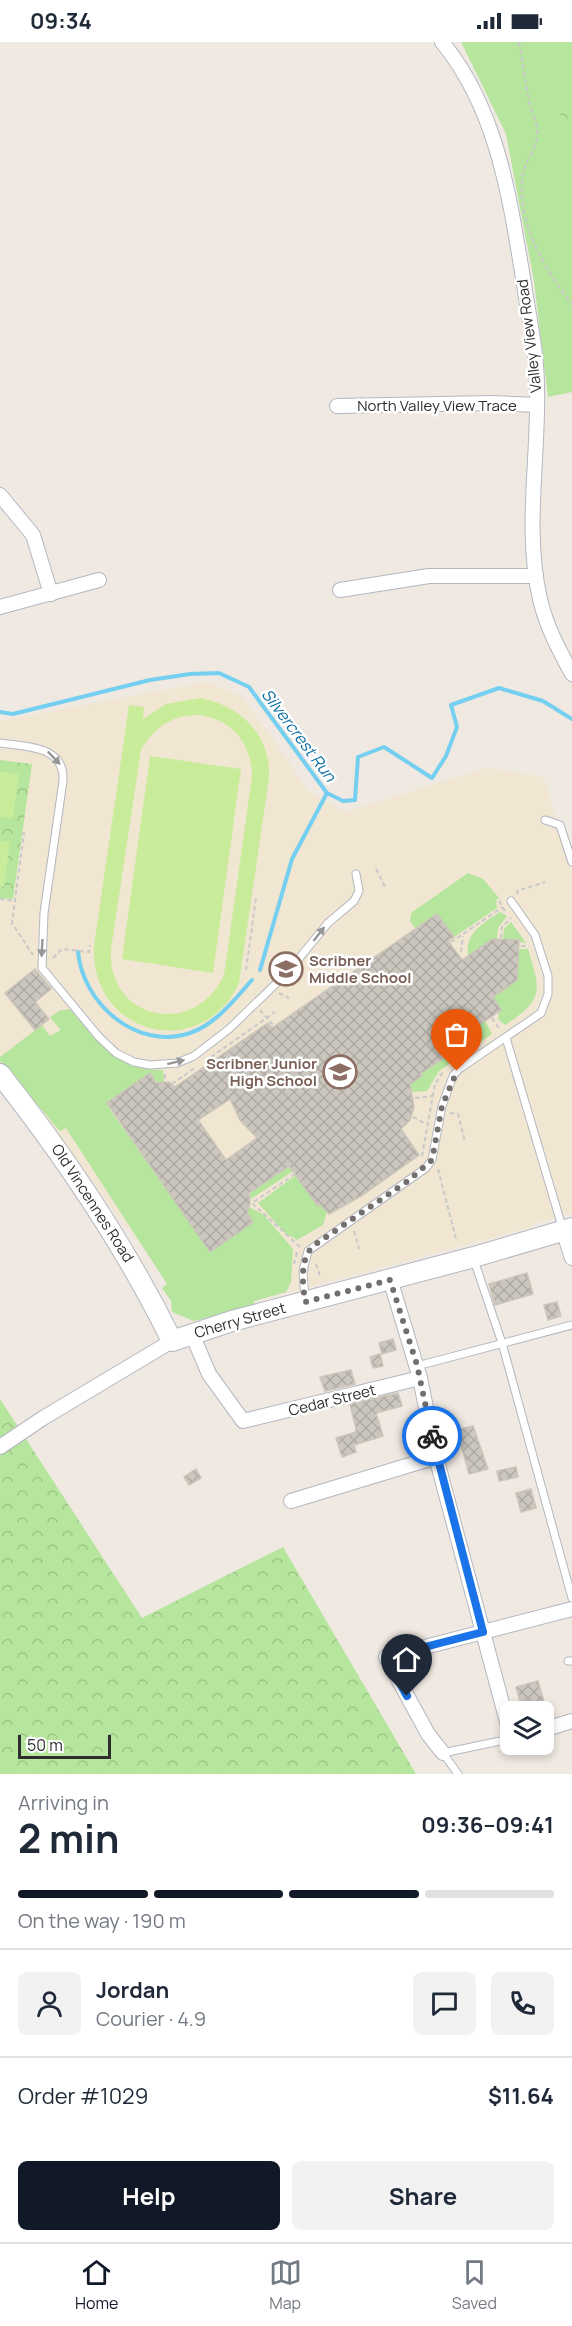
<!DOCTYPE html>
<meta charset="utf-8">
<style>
body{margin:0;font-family:Manrope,sans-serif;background:#f2f2f3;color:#1f2937;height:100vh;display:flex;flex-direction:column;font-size:22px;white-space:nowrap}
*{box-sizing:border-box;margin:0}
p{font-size:20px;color:#747a83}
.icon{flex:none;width:33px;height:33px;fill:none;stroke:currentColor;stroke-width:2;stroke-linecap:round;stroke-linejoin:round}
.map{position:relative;height:1732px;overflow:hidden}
.panel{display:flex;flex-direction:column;background:#fff;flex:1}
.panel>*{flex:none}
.buttons{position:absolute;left:500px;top:1659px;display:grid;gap:12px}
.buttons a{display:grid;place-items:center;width:54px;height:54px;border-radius:9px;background:#fff;box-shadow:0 3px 9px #0003;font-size:30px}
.scale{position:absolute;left:18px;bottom:15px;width:93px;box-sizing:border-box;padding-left:6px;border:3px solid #2e2e2e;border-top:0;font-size:16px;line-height:21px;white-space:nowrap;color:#2e2e2e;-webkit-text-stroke:4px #fff;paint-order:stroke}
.pin{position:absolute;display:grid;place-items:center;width:51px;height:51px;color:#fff;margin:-62px -26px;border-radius:50% 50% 50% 0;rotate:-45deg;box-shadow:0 0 6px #0007}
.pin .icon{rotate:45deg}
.courier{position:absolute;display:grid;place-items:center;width:60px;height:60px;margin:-30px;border:4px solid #1a73e8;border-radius:50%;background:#fff;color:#222;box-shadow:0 2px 8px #0007}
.overview em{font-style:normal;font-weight:700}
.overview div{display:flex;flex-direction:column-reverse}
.overview{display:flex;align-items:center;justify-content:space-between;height:102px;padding:0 18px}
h1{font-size:39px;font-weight:700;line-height:45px}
.bar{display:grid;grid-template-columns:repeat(4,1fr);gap:9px 6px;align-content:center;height:72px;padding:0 18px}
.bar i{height:8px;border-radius:4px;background:#e0e1e3}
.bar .active{background:#111827}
.bar p{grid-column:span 4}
.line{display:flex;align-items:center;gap:15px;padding:0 18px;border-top:2px solid #e0e1e3}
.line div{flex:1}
.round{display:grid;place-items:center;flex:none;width:63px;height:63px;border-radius:9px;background:#f2f2f3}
.cta{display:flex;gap:12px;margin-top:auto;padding:12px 18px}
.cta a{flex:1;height:69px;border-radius:9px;background:#111827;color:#fff;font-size:24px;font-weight:700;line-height:69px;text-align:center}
.cta a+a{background:#f2f2f3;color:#1f2937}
.status{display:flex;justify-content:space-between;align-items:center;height:42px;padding:0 30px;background:#fff;direction:ltr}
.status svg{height:16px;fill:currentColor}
.tab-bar{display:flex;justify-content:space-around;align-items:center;height:84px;border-top:2px solid #e0e1e3;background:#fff;font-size:16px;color:#747a83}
.tab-bar a{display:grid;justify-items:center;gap:3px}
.tab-bar .active{color:#111827}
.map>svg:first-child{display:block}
.education{fill:#f0e6d1}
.grass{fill:#b6e59e}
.forest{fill:url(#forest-crowns)}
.pitch{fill:#c9ec9a;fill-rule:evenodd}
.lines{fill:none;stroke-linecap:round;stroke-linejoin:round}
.stream{stroke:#75cff0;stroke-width:4}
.building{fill:url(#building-cross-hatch);stroke:#cbc5ba;stroke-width:1.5;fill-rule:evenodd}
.lane-casing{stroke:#b4b7c1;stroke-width:9}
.street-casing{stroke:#b4b7c1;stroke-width:16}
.secondary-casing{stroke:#b4b7c1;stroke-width:22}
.path{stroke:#c9c9c9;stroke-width:2;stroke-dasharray:4.5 3;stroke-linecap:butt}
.lane{stroke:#fff;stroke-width:7}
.street{stroke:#fff;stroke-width:14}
.secondary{stroke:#fff;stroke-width:20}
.oneway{fill:#969696}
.done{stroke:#726f6d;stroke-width:6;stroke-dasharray:0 10.8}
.route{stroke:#1a73e8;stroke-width:8}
.labels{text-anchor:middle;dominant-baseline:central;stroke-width:5;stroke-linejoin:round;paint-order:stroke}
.street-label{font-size:15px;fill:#2e2e2e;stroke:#fff}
.education-label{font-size:15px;font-weight:bold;fill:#785e54;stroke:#fff;text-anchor:start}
.water-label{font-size:16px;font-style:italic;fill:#0d6fa3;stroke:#fff}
</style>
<div class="status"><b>09:34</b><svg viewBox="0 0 49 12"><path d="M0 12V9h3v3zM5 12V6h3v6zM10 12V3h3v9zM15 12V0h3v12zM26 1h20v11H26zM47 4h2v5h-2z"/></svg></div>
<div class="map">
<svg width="572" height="1732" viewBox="0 0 572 1732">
<defs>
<pattern id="forest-crowns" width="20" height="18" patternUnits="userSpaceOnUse" patternTransform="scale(1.5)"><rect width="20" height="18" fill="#b6e59e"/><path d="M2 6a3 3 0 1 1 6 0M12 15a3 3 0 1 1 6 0" fill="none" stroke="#9dc588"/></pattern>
<pattern id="building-cross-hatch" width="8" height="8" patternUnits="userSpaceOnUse" patternTransform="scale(1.5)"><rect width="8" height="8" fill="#cbc7bf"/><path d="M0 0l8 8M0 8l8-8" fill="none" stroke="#afaba4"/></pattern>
</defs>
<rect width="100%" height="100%" fill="#efe9e1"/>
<!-- education -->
<polygon class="education" points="206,640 240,653 268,689 307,748 345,770 487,726 544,735 572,832 572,1171 535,1181 532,1185 197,1275 0,1023 0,679"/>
<!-- grass -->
<g class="grass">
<polygon points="461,0 572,0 572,350 548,355 534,239 506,92"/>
<polygon points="468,831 483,837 499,856 496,858 497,866 454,895 437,872 415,886 410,879 411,871"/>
<path d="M 500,870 L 507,874 L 498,886 L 497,897 L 493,897 L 468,914 C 465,890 483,882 500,870 Z"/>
<polygon points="511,880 526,901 503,897 504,887"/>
<path d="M 519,907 L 528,907 C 541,950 544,957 505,983 L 498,977 L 499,972 L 497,971 L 501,968 L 493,955 L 517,938 Z"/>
<path d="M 70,967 C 97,999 117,1029 163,1028 L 164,1040 L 158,1042 L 150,1031 L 108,1061 L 111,1069 L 210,1209 L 253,1180 L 245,1168 L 249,1165 L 263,1172 L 293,1207 L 291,1240 L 286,1250 L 254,1259 L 254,1263 L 194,1279 L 172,1270 L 171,1259 L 162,1246 L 167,1242 L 66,1086 L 60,1089 L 0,1019 L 0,1015 L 42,983 L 50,994 L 61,988 L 50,975 L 59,969 Z"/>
<polygon points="485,979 492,992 439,1029 427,1049 413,1050 411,1046 400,1054 398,1050 422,1034 420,1032"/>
<polygon points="294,1120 295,1128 251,1157 249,1152"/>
<polygon points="296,1133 318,1164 320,1162 327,1170 323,1183 297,1198 285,1191 258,1161"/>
</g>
<!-- forest -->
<g class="forest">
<polygon points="572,57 572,82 560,77 561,61"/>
<polygon points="0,718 32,722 13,857 0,856"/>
<polygon points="0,1357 142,1576 283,1505 416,1732 0,1732"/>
</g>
<!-- pitch -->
<g class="pitch">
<path d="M 201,656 C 242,665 271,693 269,736 L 239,941 C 201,1022 90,993 94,904 L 129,663 L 144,665 L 143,677 L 166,662 ZM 199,673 C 232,677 252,702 252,735 L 224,933 C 195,997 106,978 111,907 L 141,708 C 153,686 173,672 199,673 Z"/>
<polygon points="150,714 241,727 213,931 122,917"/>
<polygon points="0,730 19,732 13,776 0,775"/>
<polygon points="0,799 10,800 4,845 0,844"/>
</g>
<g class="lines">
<!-- stream -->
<g class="stream">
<polyline points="0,670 13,672 150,638 190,632 219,631 249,645 327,751 343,759 355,758 358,715 384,705 432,736 446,714 457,685 451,663 499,646 543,659 572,677"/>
<path d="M 78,910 C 83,962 137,1009 190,991 C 216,982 234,958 252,938"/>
<polyline points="260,928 292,817 327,751"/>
</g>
</g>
<!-- building -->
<g class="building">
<path d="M 437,872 L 454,895 L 448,899 L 462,918 L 493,897 L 519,898 L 517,938 L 493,955 L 501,968 L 475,986 L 479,992 L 420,1032 L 422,1034 L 410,1042 L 414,1065 L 410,1078 L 401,1087 L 419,1113 L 361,1154 L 329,1172 L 320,1162 L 318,1164 L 289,1124 L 249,1151 L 250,1161 L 247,1171 L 253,1180 L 210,1210 L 107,1061 L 150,1031 L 156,1041 L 169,1040 L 175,1045 L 268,981 L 272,986 ZM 230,1057 L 240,1078 L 257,1096 L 226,1118 L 198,1078 Z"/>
<polygon points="35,927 51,947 35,960 49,977 35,988 5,951"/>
<polygon points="527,1231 533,1252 495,1263 489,1242"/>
<polygon points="557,1260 561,1274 548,1278 544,1263"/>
<polygon points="393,1297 396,1308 382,1312 379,1301"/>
<polygon points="380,1312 383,1324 373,1326 370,1315"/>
<polygon points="351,1328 355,1342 325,1349 320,1335"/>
<polygon points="398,1351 402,1364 376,1371 383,1394 354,1403 356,1410 342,1415 336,1396 356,1390 356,1387 350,1362"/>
<polygon points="473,1384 488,1427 469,1432 457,1388"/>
<polygon points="516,1425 518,1435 499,1439 497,1429"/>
<polygon points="196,1427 201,1436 189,1443 184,1435"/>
<polygon points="531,1447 536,1466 521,1470 516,1451"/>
<polygon points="538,1639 547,1670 523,1670 516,1645"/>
</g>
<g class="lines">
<defs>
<g id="lane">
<path d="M 0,701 C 26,705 65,703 63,739 L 44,871 L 42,926 L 99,995 L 116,1011 L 134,1020 L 150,1023 L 177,1021 L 194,1014 L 229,987 L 287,931 L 328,881 L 354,859 L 359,849 L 356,832"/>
<polyline points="545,778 560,783 572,820"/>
<polyline points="506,996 563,1188"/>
<polyline points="474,1218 502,1301 572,1556"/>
<polyline points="305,1257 303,1229 308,1209 426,1126 432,1118 442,1064 453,1034 459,1027 541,971 548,952 548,934 535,893 511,859"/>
<polyline points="417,1324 572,1283"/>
<polyline points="568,1619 572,1619"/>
<polyline points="458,1732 443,1711 510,1697"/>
</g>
<g id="street">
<path d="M 442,0 C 498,68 510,158 524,242 C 529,276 537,311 537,345 C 539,415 524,488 540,557 C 546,584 559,608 572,632"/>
<polyline points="337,364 492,361 537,363"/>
<polyline points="0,453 33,493 51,552"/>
<polyline points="340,548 429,534 536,534"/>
<polyline points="0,565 99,538"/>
<polyline points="563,1188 572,1216"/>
<polyline points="390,1237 420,1336 436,1415 510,1691"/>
<polyline points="192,1292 209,1332 243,1379 420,1336"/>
<polyline points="0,1405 43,1376 172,1299"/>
<polyline points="291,1459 436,1415"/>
<polyline points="543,1688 572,1679"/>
<polyline points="443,1711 428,1692 386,1615 572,1567"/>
</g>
<path id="secondary" d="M 0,1032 C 66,1116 125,1203 172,1299 L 232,1279 L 474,1215 L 572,1186"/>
</defs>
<!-- lane casing -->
<use href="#lane" class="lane-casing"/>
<!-- street casing -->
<use href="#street" class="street-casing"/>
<!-- secondary casing -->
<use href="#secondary" class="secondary-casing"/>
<!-- path -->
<g class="path">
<path d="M 519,0 C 523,20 525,39 529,59 C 531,71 539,82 537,95 C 535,110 523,121 522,138 C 518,184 546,228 572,263"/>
<polyline points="22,791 24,791 12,881 33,913"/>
<polyline points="376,827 385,845"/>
<polyline points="518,852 517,849 545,840"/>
<polyline points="0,857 15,859"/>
<polyline points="499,859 505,869"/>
<polyline points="501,896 502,885 511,876"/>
<polyline points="451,900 503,865"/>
<polyline points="521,904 529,904"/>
<polyline points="461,910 463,894"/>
<polyline points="53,916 62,907 89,910 90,903"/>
<polyline points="246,928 256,856"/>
<polyline points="279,951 289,956"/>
<polyline points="260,968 274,984"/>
<polyline points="492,976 500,988"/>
<polyline points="211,1015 275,970"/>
<polyline points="165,1032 165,1040"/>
<polyline points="172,1042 196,1025"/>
<polyline points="415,1056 433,1054"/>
<polyline points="450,1071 458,1072 465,1100"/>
<polyline points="413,1075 426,1082"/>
<polyline points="422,1114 435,1042 444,1028"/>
<polyline points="438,1127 456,1197"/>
<polyline points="295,1132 252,1161 300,1205"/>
<polyline points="354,1189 359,1207"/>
<polyline points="294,1222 297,1210"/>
<polyline points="316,1222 320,1234"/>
</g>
<!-- lane -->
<use href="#lane" class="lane"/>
<!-- street -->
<use href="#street" class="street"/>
<!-- secondary -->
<use href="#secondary" class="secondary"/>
</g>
<!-- one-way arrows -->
<defs><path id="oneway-solid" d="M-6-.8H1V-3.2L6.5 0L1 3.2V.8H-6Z" transform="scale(1.5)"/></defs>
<g class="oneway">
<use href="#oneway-solid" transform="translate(54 716) rotate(46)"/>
<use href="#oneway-solid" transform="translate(319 892) rotate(-52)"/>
<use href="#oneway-solid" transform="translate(42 906) rotate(93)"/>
<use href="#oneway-solid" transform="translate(176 1020) rotate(-14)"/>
</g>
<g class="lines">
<!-- done -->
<path class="done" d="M 432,1394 L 417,1323 L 390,1238 L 305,1260 C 303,1241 299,1219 313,1204 L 408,1139 L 432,1118 L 442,1064 L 457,1029"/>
<!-- route -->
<polyline class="route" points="407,1654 386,1615 483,1590 432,1394"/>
</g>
<!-- icons -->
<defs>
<symbol id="school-ring" viewBox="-11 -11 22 22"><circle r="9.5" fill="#fff" stroke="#8d6e63" stroke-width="1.5"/><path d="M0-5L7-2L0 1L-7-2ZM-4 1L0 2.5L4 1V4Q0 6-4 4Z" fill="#8d6e63"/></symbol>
</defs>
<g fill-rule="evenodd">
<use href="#school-ring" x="267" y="908" width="38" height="38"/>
<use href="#school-ring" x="321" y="1011" width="38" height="38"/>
</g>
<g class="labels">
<!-- street labels -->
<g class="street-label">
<text transform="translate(529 294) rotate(-97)">Valley View Road</text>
<text x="437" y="363">North Valley View Trace</text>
<text transform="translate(93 1161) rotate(57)">Old Vincennes Road</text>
<text transform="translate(240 1278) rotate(-16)">Cherry Street</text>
<text transform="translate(332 1358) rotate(-14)">Cedar Street</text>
</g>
<!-- education labels -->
<g class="education-label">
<text x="309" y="918">Scribner<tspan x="309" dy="17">Middle School</tspan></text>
<text x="317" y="1021" text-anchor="end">Scribner Junior<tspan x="317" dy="17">High School</tspan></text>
</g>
<!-- water labels -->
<g class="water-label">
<text transform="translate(299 693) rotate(53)">Silvercrest Run</text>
</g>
</g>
</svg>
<div class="buttons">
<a><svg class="icon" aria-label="layers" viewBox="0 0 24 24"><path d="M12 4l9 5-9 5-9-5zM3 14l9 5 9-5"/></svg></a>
</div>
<div class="scale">50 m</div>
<div class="pin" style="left:457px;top:1029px;background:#ea580c"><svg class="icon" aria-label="bag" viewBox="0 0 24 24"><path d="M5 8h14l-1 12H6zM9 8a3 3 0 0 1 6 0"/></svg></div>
<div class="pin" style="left:407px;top:1654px;background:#1f2937"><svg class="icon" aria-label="home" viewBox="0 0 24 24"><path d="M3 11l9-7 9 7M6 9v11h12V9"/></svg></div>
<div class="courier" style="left:432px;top:1394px"><svg class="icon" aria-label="bike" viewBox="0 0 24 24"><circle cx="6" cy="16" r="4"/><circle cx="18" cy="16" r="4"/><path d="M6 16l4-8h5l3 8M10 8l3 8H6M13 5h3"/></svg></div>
</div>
<section class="panel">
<div class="overview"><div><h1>2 min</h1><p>Arriving in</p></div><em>09:36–09:41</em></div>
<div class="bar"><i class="active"></i><i class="active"></i><i class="active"></i><i></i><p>On the way · 190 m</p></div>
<div class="line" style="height:108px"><a class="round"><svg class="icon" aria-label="person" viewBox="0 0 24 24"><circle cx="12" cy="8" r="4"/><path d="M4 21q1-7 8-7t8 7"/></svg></a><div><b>Jordan</b><p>Courier · 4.9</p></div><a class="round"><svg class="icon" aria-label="chat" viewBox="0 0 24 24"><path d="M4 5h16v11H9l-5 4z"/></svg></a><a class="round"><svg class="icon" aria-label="phone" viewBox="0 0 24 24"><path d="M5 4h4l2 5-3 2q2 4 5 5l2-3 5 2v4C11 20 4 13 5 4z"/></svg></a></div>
<div class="line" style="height:78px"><div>Order #1029</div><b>$11.64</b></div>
<div class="cta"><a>Help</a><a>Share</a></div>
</section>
<nav class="tab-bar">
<a class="active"><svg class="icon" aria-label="home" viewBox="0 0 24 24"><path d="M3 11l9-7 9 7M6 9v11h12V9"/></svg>Home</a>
<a><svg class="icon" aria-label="map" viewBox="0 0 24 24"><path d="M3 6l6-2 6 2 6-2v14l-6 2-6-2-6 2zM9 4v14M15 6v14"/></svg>Map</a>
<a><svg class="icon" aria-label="saved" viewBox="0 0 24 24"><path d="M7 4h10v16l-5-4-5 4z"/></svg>Saved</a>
</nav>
